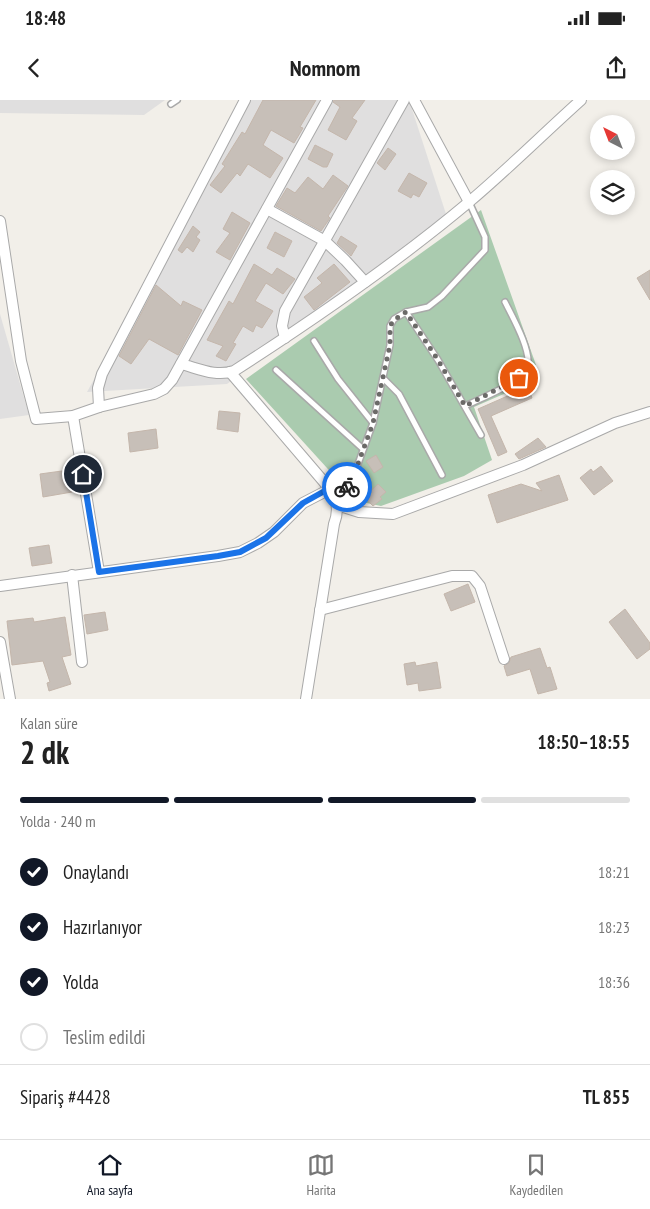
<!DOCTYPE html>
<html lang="tr">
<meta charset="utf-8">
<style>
body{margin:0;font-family:"PT Sans Narrow",sans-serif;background:#f6f6f6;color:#222;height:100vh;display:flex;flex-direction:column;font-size:19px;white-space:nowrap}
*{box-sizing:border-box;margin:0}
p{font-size:16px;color:#767676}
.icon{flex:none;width:28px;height:28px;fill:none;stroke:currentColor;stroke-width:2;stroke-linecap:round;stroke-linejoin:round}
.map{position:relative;height:599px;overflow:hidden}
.panel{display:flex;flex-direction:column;background:#fff;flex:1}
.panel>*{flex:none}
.needle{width:32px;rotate:318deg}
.fabs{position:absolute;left:590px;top:15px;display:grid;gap:10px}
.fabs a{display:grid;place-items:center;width:45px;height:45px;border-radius:50%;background:#fff;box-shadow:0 2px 8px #0003;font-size:25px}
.pin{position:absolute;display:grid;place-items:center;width:42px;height:42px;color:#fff;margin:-21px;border:2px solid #fff;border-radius:50%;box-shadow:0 1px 5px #0007}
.courier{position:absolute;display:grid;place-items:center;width:50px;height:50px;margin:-25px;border:4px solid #1a73e8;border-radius:50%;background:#fff;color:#222;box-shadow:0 1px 6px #0007}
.summary em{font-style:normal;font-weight:600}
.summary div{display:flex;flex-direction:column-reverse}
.summary{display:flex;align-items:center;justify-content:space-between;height:85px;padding:0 20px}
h1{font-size:32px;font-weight:600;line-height:38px}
.bar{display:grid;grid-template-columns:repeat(4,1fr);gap:8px 5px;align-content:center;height:60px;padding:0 20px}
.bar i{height:6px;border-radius:4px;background:#e0e0e0}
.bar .selected{background:#111827}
.bar p{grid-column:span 4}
.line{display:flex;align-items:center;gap:12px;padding:0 20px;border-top:1px solid #e0e0e0}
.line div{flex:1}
ol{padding:0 20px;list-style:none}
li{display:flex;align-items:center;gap:15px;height:55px}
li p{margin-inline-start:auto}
li .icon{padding:5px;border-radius:50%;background:#111827;color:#fff;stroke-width:4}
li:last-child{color:#767676}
li i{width:28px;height:28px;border:2px solid #e0e0e0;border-radius:50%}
.status{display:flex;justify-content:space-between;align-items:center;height:35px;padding:0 25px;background:#fff;direction:ltr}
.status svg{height:14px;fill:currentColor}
header{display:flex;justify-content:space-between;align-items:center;height:65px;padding:0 20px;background:#fff;font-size:22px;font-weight:600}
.dock{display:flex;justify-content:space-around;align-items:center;height:70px;border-top:1px solid #e0e0e0;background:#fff;font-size:14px;color:#767676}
.dock a{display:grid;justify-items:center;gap:2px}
.dock .selected{color:#111827}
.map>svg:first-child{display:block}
.residential{fill:#e0dfdf}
.cemetery{fill:#aacbaf}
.building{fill:#c7bfb8;stroke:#c4b6ab}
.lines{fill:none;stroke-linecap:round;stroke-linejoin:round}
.service-casing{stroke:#a9a9a9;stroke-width:8}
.minor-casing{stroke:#a9a9a9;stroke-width:12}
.service{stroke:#fff;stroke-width:5}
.minor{stroke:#fff;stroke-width:10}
.done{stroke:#6b6a68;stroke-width:5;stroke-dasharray:0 9}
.route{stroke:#1a73e8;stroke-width:6}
</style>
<div class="status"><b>18:48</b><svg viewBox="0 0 49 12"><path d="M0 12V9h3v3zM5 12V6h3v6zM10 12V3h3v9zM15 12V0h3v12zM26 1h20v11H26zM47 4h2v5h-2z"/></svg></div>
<header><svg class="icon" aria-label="back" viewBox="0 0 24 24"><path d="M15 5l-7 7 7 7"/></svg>Nomnom<svg class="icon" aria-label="share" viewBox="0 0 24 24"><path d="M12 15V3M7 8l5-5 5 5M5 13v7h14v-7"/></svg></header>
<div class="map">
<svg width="650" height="599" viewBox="0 0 650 599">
<rect width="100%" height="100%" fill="#f2efe9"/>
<!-- residential -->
<g class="residential">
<polygon points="0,0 165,0 144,15 0,13"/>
<polygon points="249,0 409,0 446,114 349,192 227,284 87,292"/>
<polygon points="0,214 29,315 0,319"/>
</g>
<!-- cemetery -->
<polygon class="cemetery" points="481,110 536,265 513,290 474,307 492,360 464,376 381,406 362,402 337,379 246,279"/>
<!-- building -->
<g class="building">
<polygon points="263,0 316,0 300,27 303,28 294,43 271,30 263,45 283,58 270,78 248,64 240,76 237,73 221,93 210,85 225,66 222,64 242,32 245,34"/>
<polygon points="334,0 365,0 352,18 357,21 346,40 328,30 340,7 333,2"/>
<polygon points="315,45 333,54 327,67 323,67 308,59"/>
<polygon points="388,48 396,54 385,70 377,63"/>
<polygon points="409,73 427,83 419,97 413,94 411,98 398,91"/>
<polygon points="333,75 348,86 328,116 330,118 321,131 276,106 287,88 295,93 308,77 323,89"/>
<polygon points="232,112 250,123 230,160 216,152 230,133 223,129"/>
<polygon points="193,126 200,132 196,137 200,140 193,152 187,147 182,153 178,150"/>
<polygon points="275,132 292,141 284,157 267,148"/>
<polygon points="341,136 357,146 351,156 337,143"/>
<polygon points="254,164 272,175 277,168 295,179 283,194 266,183 255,201 273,211 262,228 256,225 253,232 243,226 233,243 236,244 226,261 216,256 223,246 207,240 229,201 233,204"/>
<polygon points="334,164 350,182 314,210 304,197 322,183 317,178"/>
<polygon points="650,170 650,200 637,178"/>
<polygon points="156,185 181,206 183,201 202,210 178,255 149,239 131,264 119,256"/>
<polygon points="528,287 532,298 491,316 507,352 498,356 478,309"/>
<polygon points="219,311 240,313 238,332 217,329"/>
<polygon points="156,329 158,348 130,352 128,333"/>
<polygon points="538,338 546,347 519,359 515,354"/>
<polygon points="376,355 383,367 374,373 366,361"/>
<polygon points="601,366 613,381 594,395 580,378 591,369 593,372"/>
<polygon points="69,370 72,392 43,397 40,374"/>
<polygon points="559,375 568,400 497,423 488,395 521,384 542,391 536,383"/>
<polygon points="378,384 386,392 380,397 382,399 373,406 364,397"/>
<polygon points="49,445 52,463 32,466 29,448"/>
<polygon points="468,484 475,502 451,511 444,494"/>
<polygon points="625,509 650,543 650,549 637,559 609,522"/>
<polygon points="105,512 108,530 87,534 84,515"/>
<polygon points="65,517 71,555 62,557 71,584 49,591 47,583 50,582 43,561 12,565 7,521 33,518 34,522"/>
<polygon points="540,548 547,568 550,567 557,589 538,594 530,569 507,576 504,566 509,563 511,557"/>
<polygon points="415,562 416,566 437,562 441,588 419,591 418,583 407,585 404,564"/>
</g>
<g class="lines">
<defs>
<g id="service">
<polyline points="171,4 177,0"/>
<polyline points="406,212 438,260 481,335"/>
<polyline points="314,241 338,279 373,323"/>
<polyline points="276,270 363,349"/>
<polyline points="383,278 399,294 442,375"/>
<path d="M 465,306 C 479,299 521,283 527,268 C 533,253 512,216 505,202"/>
<polyline points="336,399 351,383 373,323 390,245 390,226 394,219 406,212 428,207 442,196 485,150 485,137 469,102"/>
</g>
<g id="minor">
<polyline points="414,0 469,102"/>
<polyline points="267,109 325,141 345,160 365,182"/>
<polyline points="0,121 21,261 36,319 73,316 99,307 154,294 164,289 172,280 327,0"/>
<polyline points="285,238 282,226 285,211 404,0"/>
<path d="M 181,264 C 200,269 216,277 234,271 C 315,219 395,164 469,102 C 507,70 543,34 581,0"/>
<path d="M 230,272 L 330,389 C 338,400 339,411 334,424 L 306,599"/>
<polyline points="99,307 98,288 102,274 245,0"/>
<polyline points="73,316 99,472"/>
<polyline points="337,405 359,412 393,414 523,365 615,323 650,312"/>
<polyline points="72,475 82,562"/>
<polyline points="0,486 218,456 240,452 258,443 274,432 303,403 330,389"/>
<polyline points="320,510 452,476 472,476 480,486 504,559"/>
<polyline points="0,542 10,599"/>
</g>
</defs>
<!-- service casing -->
<use href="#service" class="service-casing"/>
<!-- minor casing -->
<use href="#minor" class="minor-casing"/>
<!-- service -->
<use href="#service" class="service"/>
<!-- minor -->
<use href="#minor" class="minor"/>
</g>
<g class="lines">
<!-- done -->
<polyline class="done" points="347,387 351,383 373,323 390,245 390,226 394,220 406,212 438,260 465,306 519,278"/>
<!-- route -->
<polyline class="route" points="83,374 99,472 218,456 240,452 266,438 303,403 330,388 336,399 347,387"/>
</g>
</svg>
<div class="fabs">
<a><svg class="needle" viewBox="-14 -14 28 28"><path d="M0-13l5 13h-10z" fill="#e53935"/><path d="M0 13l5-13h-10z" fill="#767676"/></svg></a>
<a><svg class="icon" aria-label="layers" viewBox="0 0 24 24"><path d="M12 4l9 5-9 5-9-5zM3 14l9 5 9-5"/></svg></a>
</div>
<div class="pin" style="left:519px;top:278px;background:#ea580c"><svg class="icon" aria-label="bag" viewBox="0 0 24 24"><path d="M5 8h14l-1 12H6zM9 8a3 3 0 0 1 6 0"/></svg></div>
<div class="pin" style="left:83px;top:374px;background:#1f2937"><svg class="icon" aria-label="home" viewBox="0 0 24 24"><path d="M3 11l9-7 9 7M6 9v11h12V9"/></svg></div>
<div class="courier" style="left:347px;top:387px"><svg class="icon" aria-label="bike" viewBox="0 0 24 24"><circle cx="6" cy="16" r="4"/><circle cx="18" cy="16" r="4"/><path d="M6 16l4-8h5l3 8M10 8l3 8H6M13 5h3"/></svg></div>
</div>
<section class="panel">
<div class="summary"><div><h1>2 dk</h1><p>Kalan süre</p></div><em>18:50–18:55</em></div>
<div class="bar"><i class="selected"></i><i class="selected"></i><i class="selected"></i><i></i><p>Yolda · 240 m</p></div>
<ol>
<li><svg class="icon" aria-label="check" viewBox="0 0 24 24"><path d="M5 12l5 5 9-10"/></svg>Onaylandı<p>18:21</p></li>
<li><svg class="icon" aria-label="check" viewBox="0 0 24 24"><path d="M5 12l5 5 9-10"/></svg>Hazırlanıyor<p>18:23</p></li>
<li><svg class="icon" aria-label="check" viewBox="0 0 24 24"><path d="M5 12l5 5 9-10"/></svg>Yolda<p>18:36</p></li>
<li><i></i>Teslim edildi</li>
</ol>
<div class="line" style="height:65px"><div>Sipariş #4428</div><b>TL 855</b></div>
</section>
<nav class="dock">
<a class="selected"><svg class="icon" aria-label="home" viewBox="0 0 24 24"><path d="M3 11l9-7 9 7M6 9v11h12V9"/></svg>Ana sayfa</a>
<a><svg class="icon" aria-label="map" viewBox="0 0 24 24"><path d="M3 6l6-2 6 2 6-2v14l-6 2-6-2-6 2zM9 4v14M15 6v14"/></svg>Harita</a>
<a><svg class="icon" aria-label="saved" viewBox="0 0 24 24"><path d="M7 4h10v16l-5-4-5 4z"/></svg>Kaydedilen</a>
</nav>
